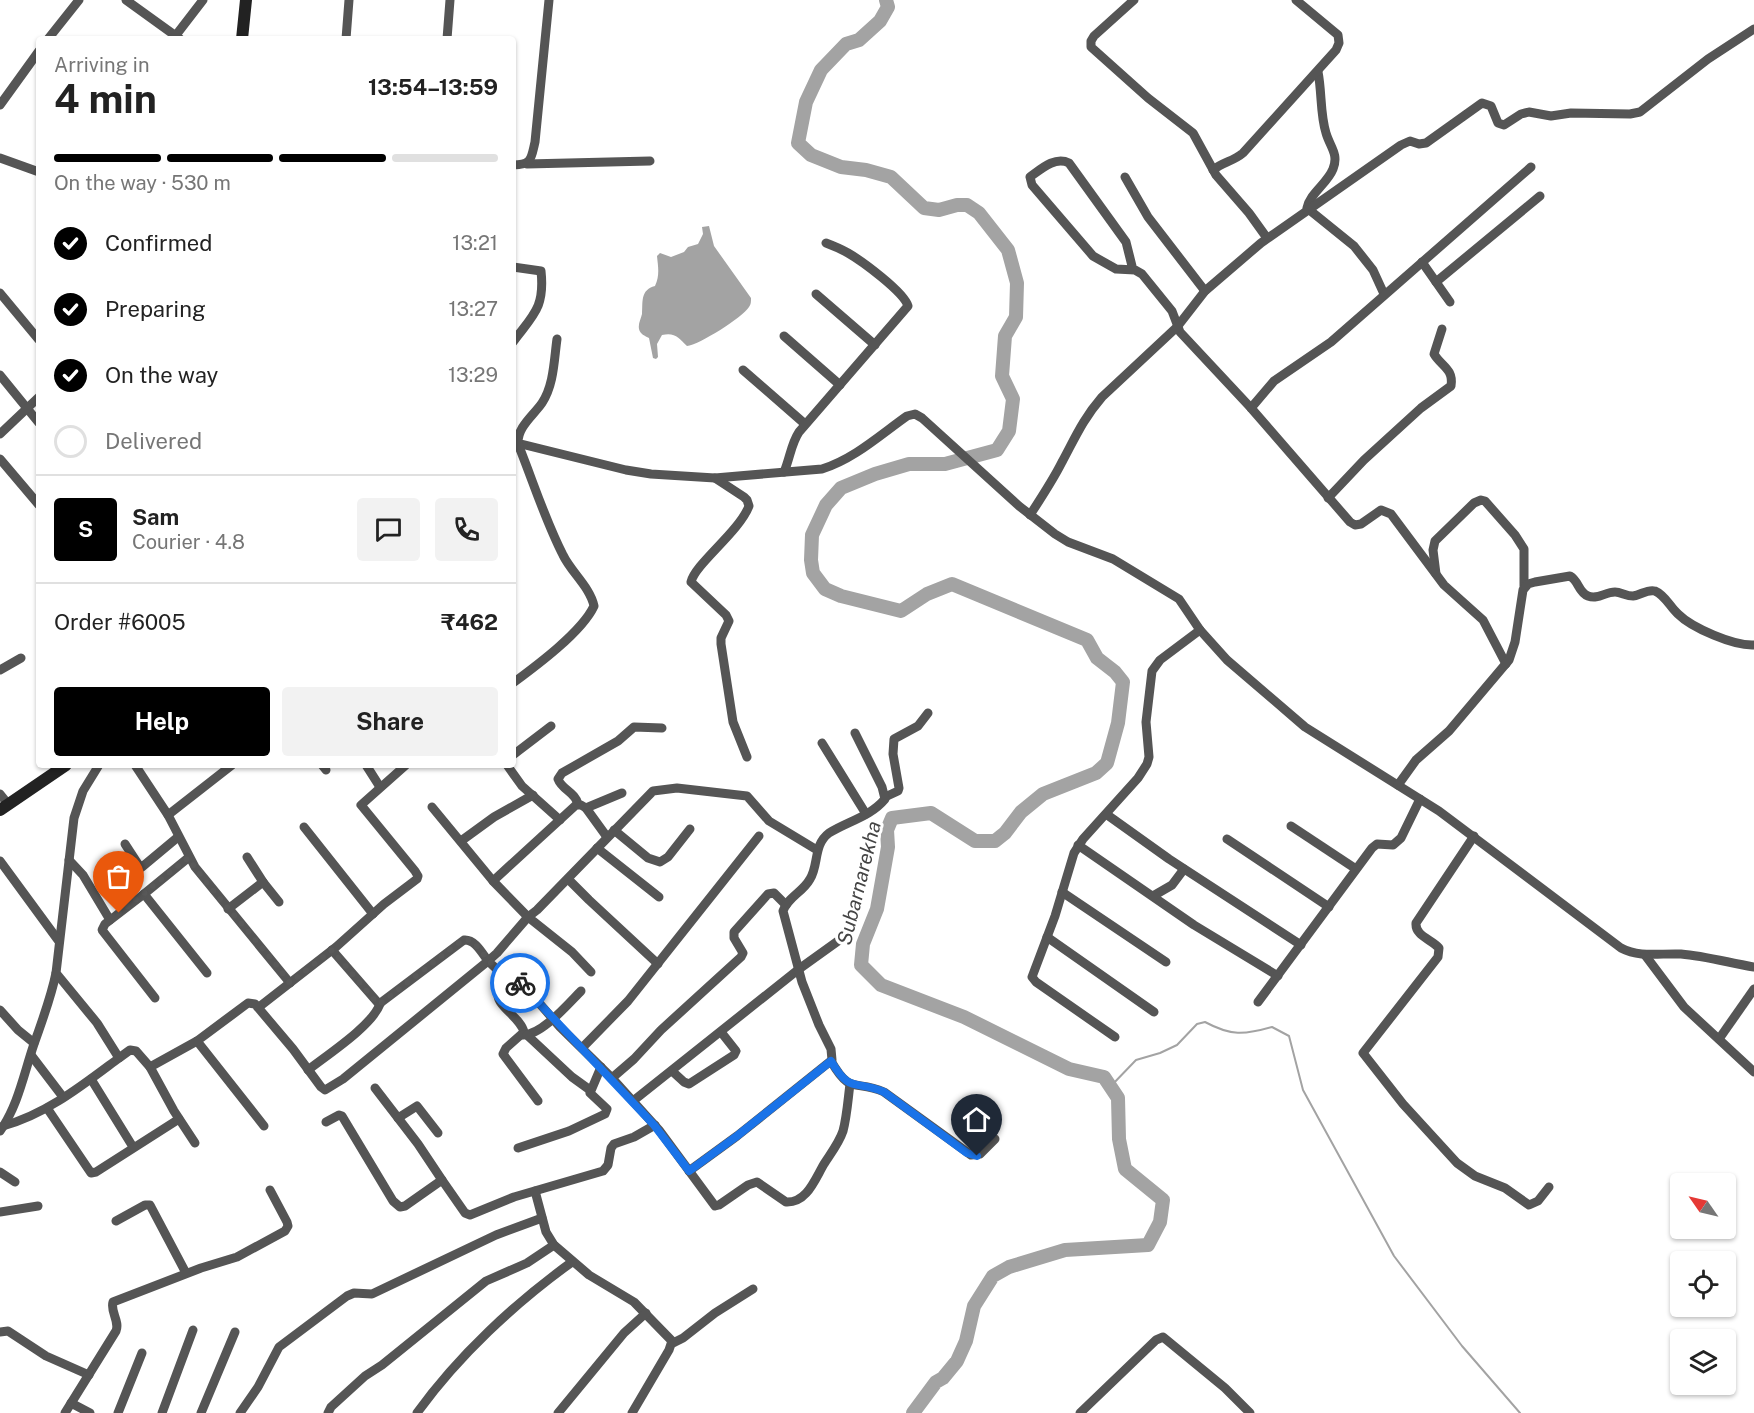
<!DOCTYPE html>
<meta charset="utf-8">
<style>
body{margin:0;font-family:"Public Sans",sans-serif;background:#f2f2f2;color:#222;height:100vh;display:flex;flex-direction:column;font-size:22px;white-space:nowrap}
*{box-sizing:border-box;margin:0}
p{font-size:20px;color:#767676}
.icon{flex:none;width:33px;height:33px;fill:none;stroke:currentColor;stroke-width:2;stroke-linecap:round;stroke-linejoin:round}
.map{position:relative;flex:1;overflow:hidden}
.drawer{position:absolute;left:36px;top:36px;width:480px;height:732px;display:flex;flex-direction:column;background:#fff;border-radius:6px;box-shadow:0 2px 4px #0004}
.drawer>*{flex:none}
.needle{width:39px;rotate:304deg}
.buttons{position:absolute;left:1670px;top:1173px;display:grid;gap:12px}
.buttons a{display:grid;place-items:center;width:66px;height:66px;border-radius:6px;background:#fff;box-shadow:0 2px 4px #0004;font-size:30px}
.pin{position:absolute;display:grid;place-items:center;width:51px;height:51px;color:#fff;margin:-62px -26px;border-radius:50% 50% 50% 0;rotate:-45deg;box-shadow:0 0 6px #0007}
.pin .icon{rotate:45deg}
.courier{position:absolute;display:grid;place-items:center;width:60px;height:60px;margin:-30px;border:4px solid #1a73e8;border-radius:50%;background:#fff;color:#222;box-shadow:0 2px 8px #0007}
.summary em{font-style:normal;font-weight:700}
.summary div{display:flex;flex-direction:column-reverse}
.summary{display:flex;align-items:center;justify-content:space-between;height:102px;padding:0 18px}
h1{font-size:39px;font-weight:700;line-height:45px}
.bar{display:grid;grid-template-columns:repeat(4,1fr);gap:9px 6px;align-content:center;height:72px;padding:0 18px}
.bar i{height:8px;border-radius:4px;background:#e0e0e0}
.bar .selected{background:#000}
.bar p{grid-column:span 4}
.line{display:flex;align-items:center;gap:15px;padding:0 18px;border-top:2px solid #e0e0e0}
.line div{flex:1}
.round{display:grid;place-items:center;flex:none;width:63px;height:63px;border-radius:6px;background:#f2f2f2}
ol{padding:0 18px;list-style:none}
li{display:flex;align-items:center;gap:18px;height:66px}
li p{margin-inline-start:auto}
li .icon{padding:6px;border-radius:50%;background:#000;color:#fff;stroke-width:4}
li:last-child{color:#767676}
li i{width:33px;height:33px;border:3px solid #e0e0e0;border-radius:50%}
.button{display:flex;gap:12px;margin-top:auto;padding:12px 18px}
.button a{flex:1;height:69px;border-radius:6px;background:#000;color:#fff;font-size:24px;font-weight:700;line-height:69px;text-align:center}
.button a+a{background:#f2f2f2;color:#222}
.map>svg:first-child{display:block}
.water{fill:#a3a3a3}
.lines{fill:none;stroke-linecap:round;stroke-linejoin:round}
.stream{stroke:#a3a3a3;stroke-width:2}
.river{stroke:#a3a3a3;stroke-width:14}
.street{stroke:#555;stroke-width:9}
.secondary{stroke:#222;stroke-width:12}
.done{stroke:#595959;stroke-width:6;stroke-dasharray:0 10.8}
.route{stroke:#1a73e8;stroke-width:8}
.labels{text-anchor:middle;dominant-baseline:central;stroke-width:6;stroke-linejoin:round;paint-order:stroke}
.water-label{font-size:20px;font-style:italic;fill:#444;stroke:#fff}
</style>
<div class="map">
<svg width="1754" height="1413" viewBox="0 0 1754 1413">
<rect width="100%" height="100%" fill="#fff"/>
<!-- water -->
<path class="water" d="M 709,226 L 714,246 L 751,298 C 751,302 751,304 749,307 C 743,317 699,345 687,346 C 679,338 675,332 662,335 L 657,344 L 658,357 L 656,359 L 653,358 L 649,338 C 645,336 640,334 639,329 C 638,323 641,319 642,314 C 643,302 640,290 655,286 C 660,275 658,267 657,256 L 660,253 L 671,257 L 684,252 L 688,247 L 698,244 L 703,234 L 702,227 Z"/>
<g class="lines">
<!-- stream -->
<path class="stream" d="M 1110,1087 L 1136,1060 L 1160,1053 L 1177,1045 L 1197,1024 L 1205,1022 C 1231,1036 1244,1035 1272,1027 L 1289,1036 L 1303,1090 L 1394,1256 L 1462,1346 L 1520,1413"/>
<!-- river -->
<polyline class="river" points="886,0 888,7 880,21 859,40 846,44 821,70 806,102 798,143 811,155 841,167 866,170 891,177 924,208 939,210 957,205 967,205 979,213 1008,250 1017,283 1016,317 1005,336 1002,376 1013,399 1009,431 997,450 945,464 909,464 875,474 841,488 826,505 812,535 811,560 813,573 825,589 841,596 901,611 927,594 952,584 1087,640 1097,658 1115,672 1123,682 1118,723 1107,763 1096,773 1043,794 1021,812 1005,833 995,841 975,841 931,813 892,818 887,830 888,847 877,909 863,944 861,965 881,985 964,1017 1069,1069 1104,1077 1118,1098 1119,1139 1125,1169 1163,1200 1160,1222 1148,1245 1065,1250 1009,1267 993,1276 974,1306 966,1341 957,1361 943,1378 936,1382 913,1413"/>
<!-- street -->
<g class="street">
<polyline points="126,0 180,39"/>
<polyline points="1134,0 1094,36 1091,41 1091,47 1148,98 1193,133 1216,175 1249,213 1267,238"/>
<polyline points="48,39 79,0"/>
<polyline points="173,39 203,0"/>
<polyline points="346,39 349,0"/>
<polyline points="447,39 450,0"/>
<path d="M 1318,72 C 1322,92 1320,114 1326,133 C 1330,147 1339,154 1333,169 C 1327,184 1310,193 1307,208 L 1354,246 L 1373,270 L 1384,294"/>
<polyline points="0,105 39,51"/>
<polyline points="0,158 39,172"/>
<polyline points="527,164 650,161"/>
<path d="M 513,165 C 532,165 531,159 535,142 L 549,0"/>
<path d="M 1213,170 C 1223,162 1234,161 1243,153 L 1336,50 L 1339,43 L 1338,35 L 1296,0"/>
<polyline points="1125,177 1148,217 1205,291"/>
<polyline points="1422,262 1450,302"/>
<path d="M 513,267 L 541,271 C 545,308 533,315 513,342"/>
<path d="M 1133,270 L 1126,242 L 1069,163 C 1055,156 1041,169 1030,177 L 1032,185 L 1093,256 L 1116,269 L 1135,270 L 1142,274 L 1172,311 L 1180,332 L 1251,408 L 1350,522 L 1355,525 L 1361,524 L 1381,510 L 1391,514 L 1444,585 L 1483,620 L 1506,664"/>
<polyline points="1436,282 1540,196"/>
<polyline points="0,293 39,340"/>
<polyline points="816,294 875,345"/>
<polyline points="784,336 840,385"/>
<polyline points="743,370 805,424"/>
<polyline points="0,375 39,423"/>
<polyline points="1251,408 1274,381 1331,342 1531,167"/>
<polyline points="0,434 39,397"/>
<path d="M 513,442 L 626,470 L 651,474 L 715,478 L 822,469 C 854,459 880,435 907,416 L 915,414 L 922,418 L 1019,506 L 1055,534 L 1068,542 L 1113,559 L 1179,599 L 1200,630 L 1227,660 L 1305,727 L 1439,811 L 1621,948 C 1640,958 1660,953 1681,954 C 1705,956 1730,963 1754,967"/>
<polyline points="0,459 39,505"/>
<path d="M 784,472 C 790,458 791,444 799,432 L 908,306 C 904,292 862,261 848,253 C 841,249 834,246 826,243"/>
<path d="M 715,478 L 744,497 L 747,500 L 749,506 C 739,532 695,564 691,582 L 726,615 L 729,621 L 721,638 L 721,644 L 733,722 L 747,757"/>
<path d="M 1328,498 L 1364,460 L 1421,408 L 1451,386 C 1454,369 1441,366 1434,354 L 1442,329"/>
<path d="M 1030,515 C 1041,498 1053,480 1062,462 C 1075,438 1083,419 1102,397 L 1177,327 L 1205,291 L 1261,243 L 1401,145 L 1410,141 L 1419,144 L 1426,143 L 1482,103 L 1491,106 L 1498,123 L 1504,125 L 1521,114 L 1529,112 L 1551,116 L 1571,113 L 1630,114 L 1640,112 L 1708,59 L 1754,29"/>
<polyline points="1436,574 1433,550 1435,541 1474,503 1481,500 1485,501 1515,535 1524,549 1524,586"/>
<polyline points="0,670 21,658"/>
<path d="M 513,683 C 536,666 582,632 594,606 C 590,587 571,572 563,555 C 545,520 533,481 518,444 C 517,427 533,416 542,403 C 554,385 554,360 557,339"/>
<polyline points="822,743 866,814"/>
<polyline points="513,755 551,726"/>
<polyline points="99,765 83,791 74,818 56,973 97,1023 119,1058 130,1050 136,1051 150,1067"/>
<polyline points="135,765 168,815 195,867 290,983"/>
<polyline points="322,765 326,770"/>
<polyline points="366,765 380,787"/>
<polyline points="507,765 522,786 560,820"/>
<path d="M 1398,785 L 1416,760 L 1449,731 L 1509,660 L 1515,642 L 1523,590 L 1528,584 L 1535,582 L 1570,576 C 1579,581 1578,592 1588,596 C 1598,600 1605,592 1615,592 C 1621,592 1626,596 1633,596 C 1641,595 1647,589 1655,591 C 1665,595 1670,607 1678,614 C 1692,628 1734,646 1754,645"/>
<polyline points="0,794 8,804"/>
<polyline points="885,797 898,791 899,788 893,754 894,739 918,726 928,713"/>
<path d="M 578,804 C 575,792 562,790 558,779 L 562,773 L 618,741 L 634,727 L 662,728"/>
<path d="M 432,807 L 493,881 L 528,917 L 497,953 L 488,961 L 504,976 L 514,979 L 526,988 L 560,1027 L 612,1078 L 659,1130 L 715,1206 L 719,1205 L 748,1185 L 757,1182 L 786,1202 C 807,1203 815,1179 824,1164 C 831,1153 839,1143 843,1131 C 847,1116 848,1099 850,1084"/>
<polyline points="586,808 622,793"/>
<polyline points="1106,814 1169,859 1301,945"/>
<polyline points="168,815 232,765"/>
<polyline points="1291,826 1356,869"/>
<polyline points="304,827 373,914"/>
<polyline points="614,830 648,858 660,862 668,857 690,829"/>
<path d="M 1474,836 L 1416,923 C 1415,936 1431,939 1439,948 L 1438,957 L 1363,1053 L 1403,1104 L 1457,1163 L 1475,1176 L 1505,1188 L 1529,1205 L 1538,1201 L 1549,1187"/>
<polyline points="1227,839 1329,907"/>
<polyline points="461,841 494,817 533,795"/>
<polyline points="125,844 138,864 142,867 178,837"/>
<polyline points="1078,845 1194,925 1278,976"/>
<polyline points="597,848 659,897"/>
<polyline points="188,858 144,894 207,973"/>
<polyline points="69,860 83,875 110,920"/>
<polyline points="0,861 58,940"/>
<polyline points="568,879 589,900 658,964"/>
<polyline points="493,881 576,805 581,805 586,808 607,837"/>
<polyline points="263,882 279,902"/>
<polyline points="1062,892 1166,962"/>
<polyline points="144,894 105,924 102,930 155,998"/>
<polyline points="1153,896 1172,885 1184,869"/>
<polyline points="228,909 263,882 247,857"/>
<polyline points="1047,937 1154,1012"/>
<polyline points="1645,955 1684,1007 1754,1072"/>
<polyline points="591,972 572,952 528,917 537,910 653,791 677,788 747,796 769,821 817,850"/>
<path d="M 504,976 C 502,981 498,989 498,995 C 498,1007 521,1018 524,1032 L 506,1048 L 503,1054 L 538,1101"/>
<polyline points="1258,1002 1372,848 1377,844 1393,845 1401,838 1420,799"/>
<polyline points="259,1007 336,947 384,904 417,879 418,876 415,871 361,805 406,765"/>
<polyline points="0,1010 18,1030 34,1043"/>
<path d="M 523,1035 C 542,1035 568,1004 581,991"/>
<polyline points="527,1035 572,1077 590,1090"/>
<polyline points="1115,1037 1036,982 1032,977 1055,916 1074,853 1083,839 1138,778 1147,764 1149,757 1146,722 1152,671 1160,660 1200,630"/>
<polyline points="1719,1039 1754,989"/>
<polyline points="582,1048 628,1001 759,836"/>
<polyline points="31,1055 63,1097"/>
<path d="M 831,1061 C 851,1096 855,1079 884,1092 L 971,1155 L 980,1154 L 995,1139"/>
<path d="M 308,1070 C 327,1055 372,1026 380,1004"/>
<polyline points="672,1071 684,1082 689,1084 734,1055 736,1051 721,1032"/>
<polyline points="612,1078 634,1059 661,1030 741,957 743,953 734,938 734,932 768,894 774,893 786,905"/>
<polyline points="91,1079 133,1147"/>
<polyline points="375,1088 418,1144 442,1180"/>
<polyline points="633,1101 799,969 845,936"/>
<polyline points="47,1108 91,1173 96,1172 179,1119"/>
<polyline points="398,1118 417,1106 438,1133"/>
<polyline points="326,1122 339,1115 342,1116 393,1201 400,1207 405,1206 442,1180 465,1213 470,1215 514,1197 603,1171 608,1165 611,1148 614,1144 634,1137 655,1125"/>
<path d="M 3,1126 C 47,1114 84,1084 119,1058"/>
<path d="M 264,1126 L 197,1041 L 248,1003 L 255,1004 L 293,1049 L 321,1087 L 325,1090 L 343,1079 L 488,961 C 482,953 475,939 464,940 L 379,1004 L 332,950"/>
<path d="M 0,1131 C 18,1106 24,1073 34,1044 C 42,1021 51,998 56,973"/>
<polyline points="195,1143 174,1111 150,1067 197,1041"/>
<polyline points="518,1148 569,1131 605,1114 607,1109 590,1093 601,1067"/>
<path d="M 689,1171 L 737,1136 L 832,1060 L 831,1049 L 819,1025 L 802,982 L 783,911 C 788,897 803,892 810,879 C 819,865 813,845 829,833 C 848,821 870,817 885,799 L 882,787 L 855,733"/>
<polyline points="0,1172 15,1182"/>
<polyline points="535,1191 546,1232 554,1245 589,1275 634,1302 672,1341 669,1350 632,1413"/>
<polyline points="0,1212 38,1206"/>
<polyline points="116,1221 145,1205 150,1205 186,1273"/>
<polyline points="0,1332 8,1331 46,1356 89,1375"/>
<polyline points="673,1343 683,1338 715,1313 753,1289"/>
<polyline points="71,1403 90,1413"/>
<path d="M 65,1413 L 116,1331 C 120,1321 110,1312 113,1302 L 201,1268 L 237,1257 L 285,1231 L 288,1226 L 287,1222 L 270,1190"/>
<polyline points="118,1413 142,1353"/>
<polyline points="162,1413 193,1330"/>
<polyline points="201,1413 235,1332"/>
<polyline points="240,1413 258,1387 279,1347 347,1296 354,1293 372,1294 496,1235 542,1218"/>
<polyline points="328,1413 331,1407 365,1376 382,1365 486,1281 527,1263 554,1245"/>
<path d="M 417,1413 C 458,1356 515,1303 572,1262"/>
<polyline points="558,1413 624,1333 646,1313"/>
<polyline points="1080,1413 1156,1340 1163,1337 1225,1388 1250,1413"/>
</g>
<!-- secondary -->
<g class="secondary">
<polyline points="242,39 246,0"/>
<polyline points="0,810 66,765"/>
</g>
</g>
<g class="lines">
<!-- done -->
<path class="done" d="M 119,913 L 188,858 C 219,902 258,939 290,983 L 332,950 L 376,1002 L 380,1004 L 457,944 L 467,939 L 474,943 L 497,970 L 520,983"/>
<!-- route -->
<path class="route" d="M 520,983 L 654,1125 L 689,1171 L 737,1136 L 831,1061 C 851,1095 855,1079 884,1092 L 967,1153 L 977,1156"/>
</g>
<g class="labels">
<!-- water labels -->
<g class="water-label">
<text transform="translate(859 883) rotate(-76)">Subarnarekha</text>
</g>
</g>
</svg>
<div class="buttons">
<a><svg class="needle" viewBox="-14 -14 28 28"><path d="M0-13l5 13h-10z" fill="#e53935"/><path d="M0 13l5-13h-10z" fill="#767676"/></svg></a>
<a><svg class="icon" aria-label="locate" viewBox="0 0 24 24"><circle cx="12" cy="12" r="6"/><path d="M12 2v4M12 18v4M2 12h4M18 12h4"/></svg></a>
<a><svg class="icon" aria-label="layers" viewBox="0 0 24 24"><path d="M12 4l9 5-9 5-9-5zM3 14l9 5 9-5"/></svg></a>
</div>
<div class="pin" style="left:119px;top:913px;background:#ea580c"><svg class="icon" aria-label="bag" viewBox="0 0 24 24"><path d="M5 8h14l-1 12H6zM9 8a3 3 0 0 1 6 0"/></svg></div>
<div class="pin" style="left:977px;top:1156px;background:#1f2937"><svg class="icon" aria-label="home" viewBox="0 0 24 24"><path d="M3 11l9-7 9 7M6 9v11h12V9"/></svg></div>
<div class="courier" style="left:520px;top:983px"><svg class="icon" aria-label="bike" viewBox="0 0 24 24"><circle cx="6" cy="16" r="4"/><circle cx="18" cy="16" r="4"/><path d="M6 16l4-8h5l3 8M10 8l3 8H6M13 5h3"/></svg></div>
<section class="drawer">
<div class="summary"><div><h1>4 min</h1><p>Arriving in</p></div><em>13:54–13:59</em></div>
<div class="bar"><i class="selected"></i><i class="selected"></i><i class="selected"></i><i></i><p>On the way · 530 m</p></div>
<ol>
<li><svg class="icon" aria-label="check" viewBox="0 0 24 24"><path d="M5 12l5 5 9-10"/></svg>Confirmed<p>13:21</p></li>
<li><svg class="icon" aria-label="check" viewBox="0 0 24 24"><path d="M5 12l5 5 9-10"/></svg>Preparing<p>13:27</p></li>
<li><svg class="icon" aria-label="check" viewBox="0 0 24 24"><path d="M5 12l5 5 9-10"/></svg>On the way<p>13:29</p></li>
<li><i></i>Delivered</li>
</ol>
<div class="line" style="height:108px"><b class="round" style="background:#000;color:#fff">S</b><div><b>Sam</b><p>Courier · 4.8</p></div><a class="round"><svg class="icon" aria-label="chat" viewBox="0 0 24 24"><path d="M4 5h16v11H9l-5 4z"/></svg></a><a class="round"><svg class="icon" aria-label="phone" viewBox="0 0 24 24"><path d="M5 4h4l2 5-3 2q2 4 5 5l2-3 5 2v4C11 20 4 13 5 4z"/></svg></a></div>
<div class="line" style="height:78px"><div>Order #6005</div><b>₹462</b></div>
<div class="button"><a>Help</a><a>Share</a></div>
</section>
</div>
